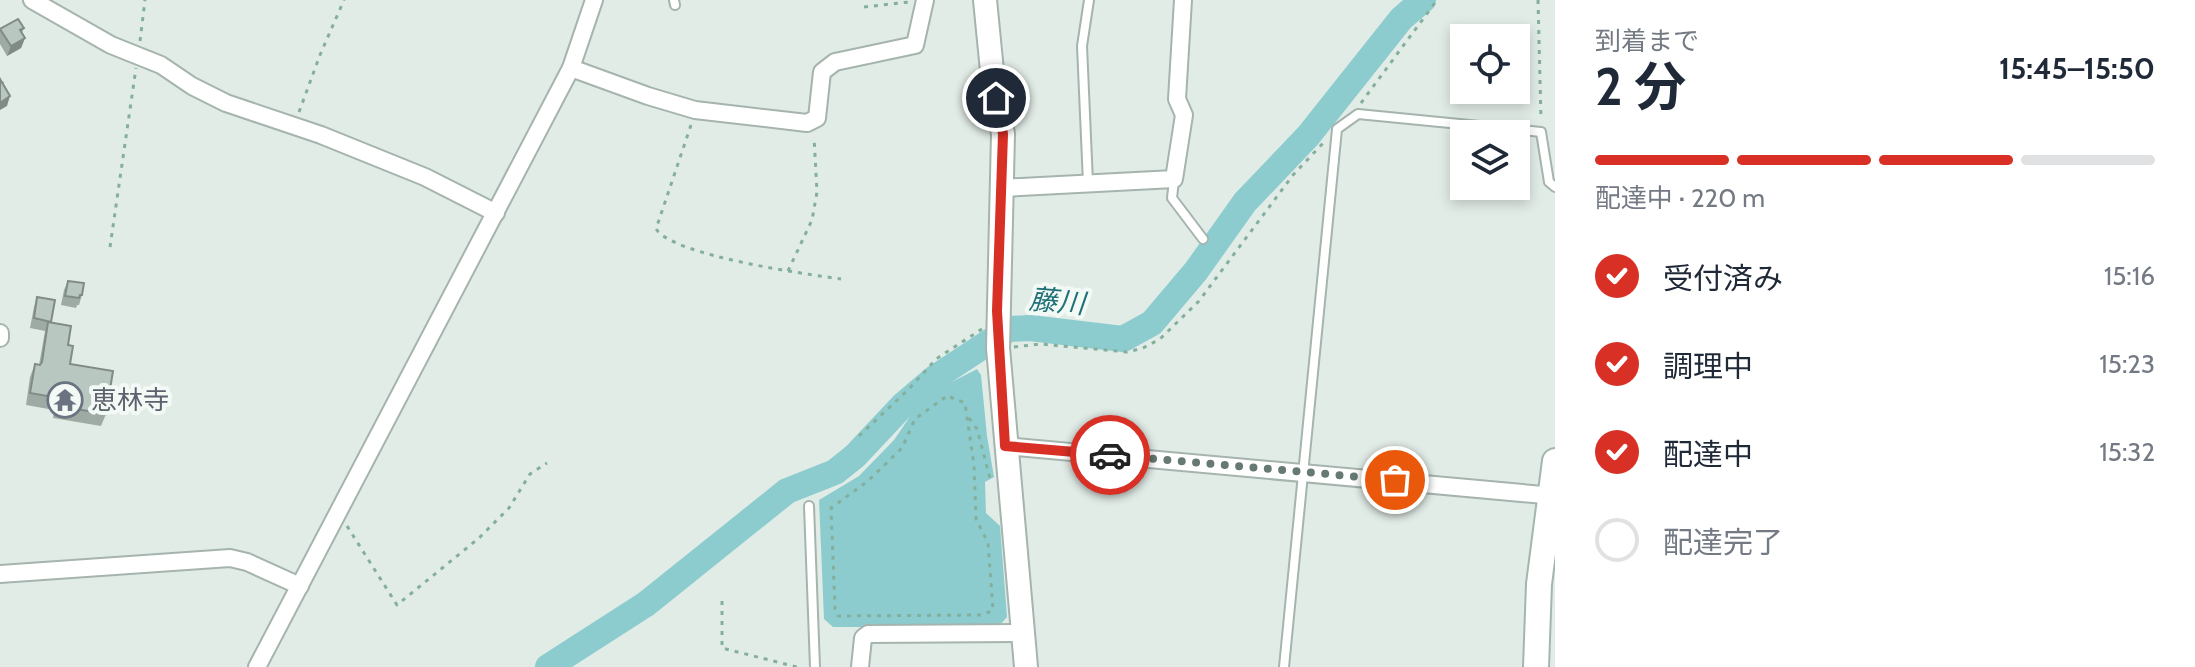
<!DOCTYPE html>
<html lang="ja">
<meta charset="utf-8">
<style>
body{margin:0;font-family:Cabin,"Noto Sans JP",sans-serif;background:#f2f2f3;color:#1f2937;height:100vh;display:flex;flex-direction:column;font-size:30px;white-space:nowrap}
*{box-sizing:border-box;margin:0}
p{font-size:26px;color:#747a83}
.icon{flex:none;width:44px;height:44px;fill:none;stroke:currentColor;stroke-width:2;stroke-linecap:round;stroke-linejoin:round}
.map{position:relative;flex:1;overflow:hidden}
.sheet{display:flex;flex-direction:column;background:#fff;width:640px}
.sheet>*{flex:none}
.tools{position:absolute;left:1450px;top:24px;display:grid;gap:16px}
.tools a{display:grid;place-items:center;width:80px;height:80px;border-radius:0px;background:#fff;box-shadow:0 4px 12px #0003;font-size:40px}
.pin{position:absolute;display:grid;place-items:center;width:68px;height:68px;color:#fff;margin:-34px;border:4px solid #fff;border-radius:50%;box-shadow:0 2px 8px #0007}
.courier{position:absolute;display:grid;place-items:center;width:80px;height:80px;margin:-40px;border:6px solid #d93025;border-radius:50%;background:#fff;color:#222;box-shadow:0 2px 10px #0007}
.headline em{font-style:normal;font-weight:700}
.headline div{display:flex;flex-direction:column-reverse}
.headline{display:flex;align-items:center;justify-content:space-between;height:136px;padding:0 40px}
h1{font-size:52px;font-weight:700;line-height:60px}
.bar{display:grid;grid-template-columns:repeat(4,1fr);gap:12px 8px;align-content:center;height:96px;padding:0 40px}
.bar i{height:10px;border-radius:6px;background:#e0e1e3}
.bar .active{background:#d93025}
.bar p{grid-column:span 4}
ol{padding:0 40px;list-style:none}
li{display:flex;align-items:center;gap:24px;height:88px}
li p{margin-inline-start:auto}
li .icon{padding:8px;border-radius:50%;background:#d93025;color:#fff;stroke-width:4}
li:last-child{color:#747a83}
li i{width:44px;height:44px;border:4px solid #e0e1e3;border-radius:50%}
main{display:flex;flex:1;min-height:0}
.map>svg:first-child{display:block}
.water{fill:#8ccccf}
.lines{fill:none;stroke-linecap:round;stroke-linejoin:round}
.stream{stroke:#8ccccf;stroke-width:4}
.river{stroke:#8ccccf;stroke-width:26}
.service-casing{stroke:#a5b4ad;stroke-width:12}
.minor-casing{stroke:#a5b4ad;stroke-width:20}
.tertiary-casing{stroke:#a5b4ad;stroke-width:26}
.secondary-casing{stroke:#a1b7ad;stroke-width:28}
.path{stroke:#84af9d;stroke-width:3;stroke-dasharray:4 6;stroke-linecap:butt}
.service{stroke:#fff;stroke-width:8}
.minor{stroke:#fff;stroke-width:16}
.tertiary{stroke:#fff;stroke-width:22}
.secondary{stroke:#fff;stroke-width:24}
.wall{fill:#9eaba4}
.shaded-wall{fill:#818b86}
.building{fill:#b8c7bf;stroke:#818b86;stroke-width:2}
.done{stroke:#667a72;stroke-width:8;stroke-dasharray:0 14.4}
.route{stroke:#d93025;stroke-width:10}
.labels{text-anchor:middle;dominant-baseline:central;stroke-width:8;stroke-linejoin:round;paint-order:stroke}
.worship-label{font-size:26px;fill:#5b616d;stroke:#f3f9f5;text-anchor:start}
.water-label{font-size:28px;font-style:italic;fill:#1f7177;stroke:#f3f9f5}
</style>
<main>
<div class="map">
<svg width="1555" height="667" viewBox="0 0 1555 667">
<rect width="100%" height="100%" fill="#e2ece7"/>
<!-- water -->
<polygon class="water" points="977,369 981,375 987,436 994,477 985,482 986,513 1000,526 1007,617 998,627 833,627 824,619 819,500 859,476 894,440 911,415 944,386"/>
<g class="lines">
<!-- stream -->
<g class="stream">
<polyline points="974,349 975,359"/>
<polyline points="924,388 932,403"/>
</g>
<!-- river -->
<polyline class="river" points="548,667 646,604 787,491 835,472 855,456 903,405 936,377 1009,329 1030,328 1123,339 1152,323 1196,271 1245,202 1308,136 1401,19 1423,0"/>
<defs>
<g id="service">
<polyline points="674,0 675,5"/>
<polyline points="1174,180 1172,198 1203,239"/>
<polyline points="1088,183 1082,46 1089,0"/>
<polyline points="809,506 815,667"/>
<polyline points="1284,667 1337,129 1358,114 1541,132 1549,182 1555,187"/>
</g>
<g id="minor">
<polyline points="32,0 111,45 161,65 192,86 226,103 321,135 425,177 496,213"/>
<polyline points="571,68 648,96 695,110 807,123 817,118 822,72 835,62 915,45 925,0"/>
<polyline points="1001,188 1174,179 1184,115 1177,99 1183,0"/>
<polyline points="0,333 0,338"/>
<polyline points="1005,446 1555,496"/>
<polyline points="0,574 230,558 247,562 300,586"/>
<polyline points="257,667 571,68 594,0"/>
<polyline points="860,667 863,638 868,634 1023,633"/>
</g>
<polyline id="tertiary" points="985,0 993,81 1003,134 998,348 1026,667"/>
<polyline id="secondary" points="1536,667 1539,584 1555,461"/>
</defs>
<!-- service casing -->
<use href="#service" class="service-casing"/>
<!-- minor casing -->
<use href="#minor" class="minor-casing"/>
<!-- tertiary casing -->
<use href="#tertiary" class="tertiary-casing"/>
<!-- secondary casing -->
<use href="#secondary" class="secondary-casing"/>
<!-- path -->
<g class="path">
<polyline points="1538,0 1541,120"/>
<polyline points="864,7 909,2"/>
<polyline points="140,41 145,0"/>
<polyline points="0,82 9,86"/>
<polyline points="1361,103 1437,0"/>
<polyline points="299,112 320,55 344,0"/>
<path d="M 691,125 L 656,229 C 674,256 806,274 841,279"/>
<polyline points="110,247 136,68"/>
<polyline points="788,271 812,220 817,192 814,137"/>
<polyline points="1014,347 1040,344 1127,352 1143,348 1160,339 1199,301 1293,175 1326,140"/>
<polygon points="950,397 965,403 974,465 976,519 988,543 993,610 983,615 838,616 835,609 831,508 868,481 902,448 915,419 944,398"/>
<polyline points="969,418 977,429 991,482"/>
<polyline points="859,436 909,389 936,359 982,329"/>
<polyline points="347,526 397,605 479,538 509,508 530,474 547,463"/>
<polyline points="722,601 722,648 797,667"/>
</g>
<!-- service -->
<use href="#service" class="service"/>
<!-- minor -->
<use href="#minor" class="minor"/>
<!-- tertiary -->
<use href="#tertiary" class="tertiary"/>
<!-- secondary -->
<use href="#secondary" class="secondary"/>
</g>
<!-- wall -->
<g class="wall">
<polygon points="24,28 22,33 25,38 21,48 7,56 0,44 0,29"/>
<polygon points="68,281 82,295 79,305 77,305 76,308 61,305 64,290"/>
<polygon points="37,297 55,300 51,323 68,345 70,364 106,414 101,426 53,418 54,410 26,405 30,377 35,364 39,365 45,331 30,328 34,307"/>
</g>
<!-- shaded-wall -->
<g class="shaded-wall">
<polygon points="25,38 21,48 7,56 11,46"/>
<polygon points="10,96 7,106 0,110 0,103"/>
</g>
<!-- building -->
<g class="building">
<polygon points="18,19 24,28 20,30 25,38 11,46 0,29"/>
<polygon points="0,79 10,96 0,103"/>
<polygon points="68,281 84,283 82,295 80,295 79,298 65,296"/>
<polygon points="37,297 55,300 51,322 34,318"/>
<polygon points="48,322 71,326 68,345 73,346 70,364 113,371 106,414 58,406 59,398 30,393 35,364 40,365 42,362"/>
</g>
<g class="lines">
<!-- done -->
<polyline class="done" points="1110,455 1395,480"/>
<!-- route -->
<polyline class="route" points="996,98 1003,134 997,311 1005,446 1110,455"/>
</g>
<!-- icons -->
<defs>
<symbol id="temple-ring" viewBox="-11 -11 22 22"><circle r="9.5" fill="#f3f9f5" stroke="#6b7280" stroke-width="1.5"/><path d="M0-6L5-2H3V0L6.5 2.5H4V6H1.5V3h-3V6H-4V2.5H-6.5L-3 0V-2H-5Z" fill="#6b7280"/></symbol>
</defs>
<g fill-rule="evenodd">
<use href="#temple-ring" x="45" y="380" width="40" height="40"/>
</g>
<g class="labels">
<!-- worship labels -->
<g class="worship-label">
<text x="91" y="400">恵林寺</text>
</g>
<!-- water labels -->
<g class="water-label">
<text transform="translate(1057 301) rotate(5)">藤川</text>
</g>
</g>
</svg>
<div class="tools">
<a><svg class="icon" aria-label="locate" viewBox="0 0 24 24"><circle cx="12" cy="12" r="6"/><path d="M12 2v4M12 18v4M2 12h4M18 12h4"/></svg></a>
<a><svg class="icon" aria-label="layers" viewBox="0 0 24 24"><path d="M12 4l9 5-9 5-9-5zM3 14l9 5 9-5"/></svg></a>
</div>
<div class="pin" style="left:1395px;top:480px;background:#ea580c"><svg class="icon" aria-label="bag" viewBox="0 0 24 24"><path d="M5 8h14l-1 12H6zM9 8a3 3 0 0 1 6 0"/></svg></div>
<div class="pin" style="left:996px;top:98px;background:#1f2937"><svg class="icon" aria-label="home" viewBox="0 0 24 24"><path d="M3 11l9-7 9 7M6 9v11h12V9"/></svg></div>
<div class="courier" style="left:1110px;top:455px"><svg class="icon" aria-label="car" viewBox="0 0 24 24"><path d="M5 17H2v-5l4-1 3-4h7l3 4 3 1v5h-3M9 17h6M6 11h13"/><circle cx="7" cy="17" r="2"/><circle cx="17" cy="17" r="2"/></svg></div>
</div>
<section class="sheet">
<div class="headline"><div><h1>2 分</h1><p>到着まで</p></div><em>15:45–15:50</em></div>
<div class="bar"><i class="active"></i><i class="active"></i><i class="active"></i><i></i><p>配達中 · 220 m</p></div>
<ol>
<li><svg class="icon" aria-label="check" viewBox="0 0 24 24"><path d="M5 12l5 5 9-10"/></svg>受付済み<p>15:16</p></li>
<li><svg class="icon" aria-label="check" viewBox="0 0 24 24"><path d="M5 12l5 5 9-10"/></svg>調理中<p>15:23</p></li>
<li><svg class="icon" aria-label="check" viewBox="0 0 24 24"><path d="M5 12l5 5 9-10"/></svg>配達中<p>15:32</p></li>
<li><i></i>配達完了</li>
</ol>
</section>
</main>
